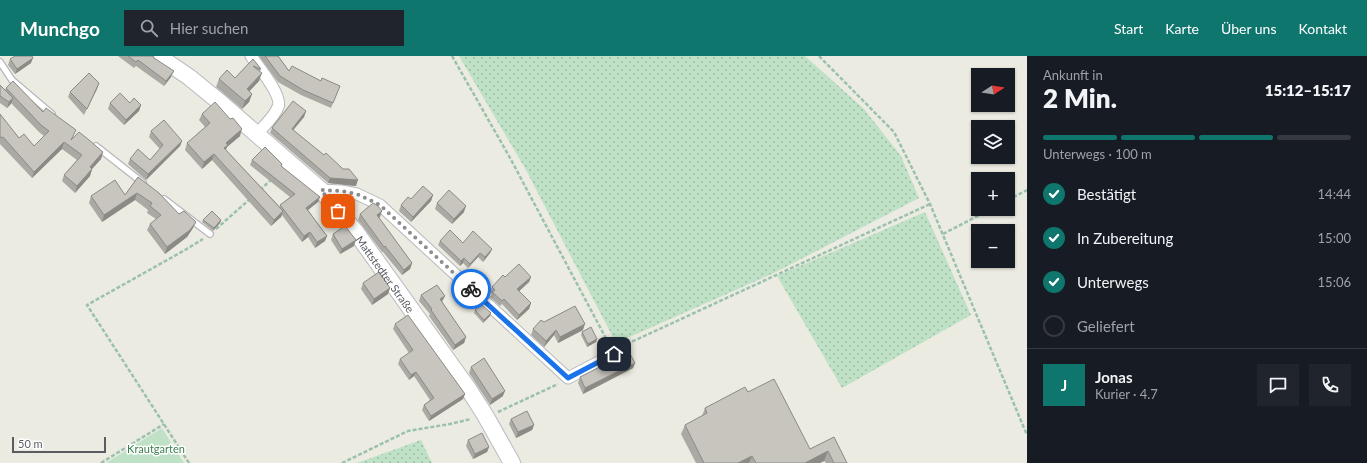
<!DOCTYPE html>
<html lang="de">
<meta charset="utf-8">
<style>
body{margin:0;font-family:Lato,sans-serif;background:#20242c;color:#f1f3f6;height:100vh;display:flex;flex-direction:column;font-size:15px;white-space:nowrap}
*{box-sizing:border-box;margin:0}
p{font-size:13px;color:#9ea1a6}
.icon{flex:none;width:22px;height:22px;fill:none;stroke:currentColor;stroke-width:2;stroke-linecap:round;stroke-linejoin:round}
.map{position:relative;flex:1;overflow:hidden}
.sheet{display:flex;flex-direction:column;background:#171b24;width:340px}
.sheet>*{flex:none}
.needle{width:26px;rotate:78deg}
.fabs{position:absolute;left:971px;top:12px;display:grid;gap:8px}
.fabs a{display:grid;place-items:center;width:44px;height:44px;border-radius:0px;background:#171b24;box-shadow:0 1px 3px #0004;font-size:20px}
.scale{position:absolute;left:12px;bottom:10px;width:94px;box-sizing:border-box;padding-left:4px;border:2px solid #5a5c61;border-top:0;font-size:11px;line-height:14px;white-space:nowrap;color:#5a5c61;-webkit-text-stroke:3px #fff;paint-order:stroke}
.pin{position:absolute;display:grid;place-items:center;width:34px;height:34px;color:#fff;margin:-17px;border-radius:8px;box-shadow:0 2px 6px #0006}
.courier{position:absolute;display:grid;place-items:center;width:40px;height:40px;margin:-20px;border:3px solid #1a73e8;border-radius:50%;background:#fff;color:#222;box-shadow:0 1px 5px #0007}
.head em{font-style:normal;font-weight:800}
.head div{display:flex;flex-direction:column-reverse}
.head{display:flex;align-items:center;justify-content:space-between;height:68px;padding:0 16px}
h1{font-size:26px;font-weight:800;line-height:30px}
.bar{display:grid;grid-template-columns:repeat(4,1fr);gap:6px 4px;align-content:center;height:48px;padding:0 16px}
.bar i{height:5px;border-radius:3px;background:#363941}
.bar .on{background:#0f766e}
.bar p{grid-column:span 4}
.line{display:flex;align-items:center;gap:10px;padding:0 16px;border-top:1px solid #363941}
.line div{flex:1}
.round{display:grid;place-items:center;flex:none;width:42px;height:42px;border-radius:0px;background:#20242c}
ol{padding:0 16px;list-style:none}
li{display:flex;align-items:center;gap:12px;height:44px}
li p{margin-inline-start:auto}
li .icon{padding:4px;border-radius:50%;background:#0f766e;color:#fff;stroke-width:4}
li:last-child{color:#9ea1a6}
li i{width:22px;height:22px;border:2px solid #363941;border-radius:50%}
header{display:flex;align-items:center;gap:24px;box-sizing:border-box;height:56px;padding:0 20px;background:#0f766e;color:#fff}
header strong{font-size:19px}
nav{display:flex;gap:22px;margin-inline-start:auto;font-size:14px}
.search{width:280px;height:36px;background:#20242c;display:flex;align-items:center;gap:10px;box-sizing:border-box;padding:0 14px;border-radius:0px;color:#9ea1a6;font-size:15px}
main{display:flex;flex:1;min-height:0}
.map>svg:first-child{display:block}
.grass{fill:url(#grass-dots)}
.green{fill:#bfe1c6}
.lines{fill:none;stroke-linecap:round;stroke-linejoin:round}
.lane-casing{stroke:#b7b8bd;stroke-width:8}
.street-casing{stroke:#b7b8bd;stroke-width:13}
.secondary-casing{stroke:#babbc2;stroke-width:18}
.path{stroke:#9ac1ad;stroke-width:2.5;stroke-dasharray:4 2;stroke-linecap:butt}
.lane{stroke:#fff;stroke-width:5.5}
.street{stroke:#fff;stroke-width:11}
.secondary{stroke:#fff;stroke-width:16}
.wall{fill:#aba9a3}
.shaded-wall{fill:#8b8a85}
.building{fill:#c7c5be;stroke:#8b8a85}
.done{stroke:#8d8e8e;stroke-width:4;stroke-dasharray:0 7.2}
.route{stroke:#1a73e8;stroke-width:5}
.labels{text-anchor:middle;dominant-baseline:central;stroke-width:3;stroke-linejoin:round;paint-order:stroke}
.street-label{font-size:11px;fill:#5a5c61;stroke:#fff}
.park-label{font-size:11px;fill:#3b7f4c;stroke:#fff}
</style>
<header>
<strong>Munchgo</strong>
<div class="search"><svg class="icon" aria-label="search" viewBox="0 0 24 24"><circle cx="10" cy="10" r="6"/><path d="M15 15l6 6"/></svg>Hier suchen</div>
<nav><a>Start</a><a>Karte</a><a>Über uns</a><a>Kontakt</a></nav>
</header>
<main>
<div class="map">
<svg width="1027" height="407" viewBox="0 0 1027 407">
<defs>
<pattern id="grass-dots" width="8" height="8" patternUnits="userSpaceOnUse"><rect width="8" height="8" fill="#bfe1c6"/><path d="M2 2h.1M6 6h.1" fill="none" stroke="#9ebaa4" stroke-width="1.8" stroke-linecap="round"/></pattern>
</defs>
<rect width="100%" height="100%" fill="#ebebe1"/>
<!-- grass -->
<g class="grass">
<polygon points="459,0 805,0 864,53 901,100 919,142 774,217 616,287 526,114"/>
<polygon points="925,156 971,259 842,332 777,220"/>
<polygon points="421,384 432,407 357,407"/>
</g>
<!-- green -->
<polygon class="green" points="162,372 184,407 106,407"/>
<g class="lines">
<defs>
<g id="lane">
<polyline points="0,6 12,24 52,58"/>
<polyline points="96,90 143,127"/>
<polyline points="164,143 210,178"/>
</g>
<g id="street">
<path d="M 251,0 C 258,10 283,40 278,51 C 274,61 264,70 257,78"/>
<polyline points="321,134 341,135 357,138 380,149 568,322 614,298"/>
</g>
<g id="secondary">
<path id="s1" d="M 158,0 L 189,21 L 222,48 L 321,134 L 355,175 L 469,334 L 485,359 L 512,407"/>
</g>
</defs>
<!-- lane casing -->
<use href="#lane" class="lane-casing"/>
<!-- street casing -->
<use href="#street" class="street-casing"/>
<!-- secondary casing -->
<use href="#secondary" class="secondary-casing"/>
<!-- path -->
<g class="path">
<polyline points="452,0 509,100 609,288"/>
<polyline points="819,0 894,76 930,148 1027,379"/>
<polyline points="260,134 272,123"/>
<polyline points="1008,144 1027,134"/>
<polyline points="216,173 250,143"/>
<polyline points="943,178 991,153"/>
<polyline points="622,292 627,288 930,148"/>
<polyline points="498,356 558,328"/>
<polyline points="101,407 164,368"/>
<polyline points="189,407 87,249 185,194 203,183"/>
<polyline points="342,407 408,375 450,368 471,363"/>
</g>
<!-- lane -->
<use href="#lane" class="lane"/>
<!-- street -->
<use href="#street" class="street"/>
<!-- secondary -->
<use href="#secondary" class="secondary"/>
</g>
<!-- wall -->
<g class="wall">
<polygon points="118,0 153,0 171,21 164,30 136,10 134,12"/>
<polygon points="259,0 278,0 289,15 321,25 340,30 331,52 301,39 278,26"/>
<polygon points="10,3 31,7 15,18 8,9"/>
<polygon points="253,3 261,13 260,15 259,25 249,35 252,38 249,46 242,53 216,31 219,23 235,22"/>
<polygon points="99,27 97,33 84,59 68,41 70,36"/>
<polygon points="0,29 5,34 6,32 43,56 73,82 103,96 101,103 92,113 90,120 75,137 62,125 64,119 77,104 62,93 32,122 0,88 0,58 19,82 34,90 44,80 39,76 11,47 7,52 0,47"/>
<polygon points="110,47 141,49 139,55 124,69 108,53"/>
<polygon points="306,55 304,61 293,74 356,130 328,127 270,77 272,72"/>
<polygon points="202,58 240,80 227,91 226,94 280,151 280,149 290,141 250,109 252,104 282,108 281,110 318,146 308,154 327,180 325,185 315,192 308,181 302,186 282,159 281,161 271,170 212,104 202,113 185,94 187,87 205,71 199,64"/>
<polygon points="151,75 182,85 180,90 146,124 128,108 130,103 150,104 160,93 149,81"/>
<polygon points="138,121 193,172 187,181 165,198 147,174 150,168 156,163 147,157 148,154 135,144 102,166 89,147 91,140 125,139"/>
<polygon points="433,139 431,145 411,166 399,155 401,149 411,143"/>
<polygon points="437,147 464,156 452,168 435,153"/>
<polygon points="360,158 380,161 379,162 412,207 410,213 402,219 383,196 382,196 358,164"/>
<polygon points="203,164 221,164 220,167 213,175 202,166"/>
<polygon points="333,178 354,190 340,198 331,184"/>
<polygon points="440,185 463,187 492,193 490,197 483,206 478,201 468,212 463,207 460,210 438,189"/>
<polygon points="505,221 531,221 529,226 519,235 531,247 529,253 517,264 502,248 500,250 490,241 492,238 490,236 492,231"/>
<polygon points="363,227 390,232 388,238 372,249 361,233"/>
<polygon points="421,239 445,240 442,246 466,281 464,287 453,294 429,260 430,258 419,245"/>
<polygon points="475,254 490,260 483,267 474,257"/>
<polygon points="544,266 583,274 558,287 554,279 544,291 531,279 533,273"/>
<polygon points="395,268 465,338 463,343 429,365 422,354 424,349 430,344 414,320 409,324 398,308 400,303 409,297 393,273"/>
<polygon points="582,276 597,283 596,286 587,291 581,279"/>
<polygon points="635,307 633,312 583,338 578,327 580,321"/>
<polygon points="471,311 503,340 490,349 469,317"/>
<polygon points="748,336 810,393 834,381 847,407 826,407 824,405 820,407 696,407 681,378 685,369 702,360 705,352"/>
<polygon points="511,363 534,369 532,374 516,382 509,368"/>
<polygon points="468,384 489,391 487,396 473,403 466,390"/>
</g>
<!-- shaded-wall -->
<g class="shaded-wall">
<polygon points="33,2 31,7 15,18 17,13"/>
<polygon points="174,15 171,21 164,30 166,25"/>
<polygon points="262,17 259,25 244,41 247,33"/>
<polygon points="99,27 97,33 84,59 87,53"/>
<polygon points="252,38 249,46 242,53 245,45"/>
<polygon points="13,42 11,48 7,52 9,46"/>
<polygon points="141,49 139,55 124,69 126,64"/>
<polygon points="306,55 304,61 290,78 292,73"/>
<polygon points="242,73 240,80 227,91 225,95 222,99 226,87"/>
<polygon points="182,85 180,90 146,124 148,118"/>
<polygon points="64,86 62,93 32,122 34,116"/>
<polygon points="103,96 101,103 92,113 90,120 75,137 77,130 90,111"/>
<polygon points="214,98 212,104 202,113 204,106"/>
<polygon points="330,122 358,124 356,130 328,127"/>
<polygon points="137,137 135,144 102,166 104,159"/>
<polygon points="433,139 431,145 411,166 413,161"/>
<polygon points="320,141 318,146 304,157 306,152"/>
<polygon points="466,150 464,156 452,168 454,163"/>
<polygon points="283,155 281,161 271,170 274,164"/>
<polygon points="382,155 380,161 375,165 377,159"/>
<polygon points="221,164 220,167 213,175 214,172"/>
<polygon points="196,166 193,172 187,181 165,198 167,191"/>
<polygon points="310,176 308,181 302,186 304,180"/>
<polygon points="327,180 325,185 315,192 317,186"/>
<polygon points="356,184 354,190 340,198 342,193"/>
<polygon points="492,193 490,197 483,206 485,201"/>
<polygon points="480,197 478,201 468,212 470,208"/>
<polygon points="464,202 463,207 460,210 461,205"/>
<polygon points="412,207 410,213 402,219 404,214"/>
<polygon points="531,221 529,226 515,239 517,233"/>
<polygon points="390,232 388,238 372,249 374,243"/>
<polygon points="445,240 442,245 438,249 440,243"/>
<polygon points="531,247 529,253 517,264 519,259"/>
<polygon points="491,257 490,260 483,267 484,264"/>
<polygon points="585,268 583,274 558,287 560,281"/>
<polygon points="556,274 554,279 544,291 546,285"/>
<polygon points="466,281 464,287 453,294 455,289"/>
<polygon points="597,283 596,286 587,291 588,288"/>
<polygon points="635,307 633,312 583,338 585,332"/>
<polygon points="416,316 414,320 409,324 411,319"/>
<polygon points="505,335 503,340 490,349 492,343"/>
<polygon points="465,338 463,343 429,365 431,360"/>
<polygon points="534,369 532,374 516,382 518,376"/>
<polygon points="489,391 487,396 473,403 475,398"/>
<polygon points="828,395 824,405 820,407 805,407"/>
<polygon points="752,400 749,407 738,407"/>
</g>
<!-- building -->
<g class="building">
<polygon points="15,0 32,0 33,2 17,13 10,3"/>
<polygon points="128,0 153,0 154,2 174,15 166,25 138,4 136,6"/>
<polygon points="265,0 278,0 289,15 292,10 321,25 322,22 340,30 333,47 303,34 280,20"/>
<polygon points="253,3 261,13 253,10 262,17 247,33 252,38 245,45 219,23 227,14 235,22"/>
<polygon points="89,17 99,27 87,53 70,36"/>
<polygon points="13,25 43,56 46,52 76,74 71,84 79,76 89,84 103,96 90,111 92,113 77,130 64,119 82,99 64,86 34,116 3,81 1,82 0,80 0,58 19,82 24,78 34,90 49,75 41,69 6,32"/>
<polygon points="0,29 13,42 9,46 0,40"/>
<polygon points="120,37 130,47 134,42 141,49 126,64 110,47"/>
<polygon points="293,45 306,55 292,73 324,99 326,97 343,113 349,113 358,124 330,122 272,72"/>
<polygon points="215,46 230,63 233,62 242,73 226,87 228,89 224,92 283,155 274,164 214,98 204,106 187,87 210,67 202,58"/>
<polygon points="164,64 182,85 148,118 130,103 138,93 150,104 163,89 151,75"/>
<polygon points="265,91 282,108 281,110 320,141 306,152 327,180 317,186 310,176 304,180 280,149 295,138 252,104"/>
<polygon points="138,121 159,137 179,158 184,155 196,166 190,174 167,191 150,168 161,159 150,150 152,147 137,137 104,159 91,140 115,124 125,139"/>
<polygon points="423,130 433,139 413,161 401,149 408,141 411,143"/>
<polygon points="449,134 466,150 454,163 437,147"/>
<polygon points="373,147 377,149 382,155 377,159 412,207 404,214 385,190 384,191 360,158"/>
<polygon points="212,155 221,164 214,172 203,164"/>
<polygon points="345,170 356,184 342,193 333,178"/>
<polygon points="450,174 463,187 473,175 492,193 485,201 480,197 470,208 464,202 461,205 440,185"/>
<polygon points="519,208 531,221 517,233 531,247 519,259 504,243 502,245 492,236 495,234 492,231 503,219 505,221"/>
<polygon points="379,216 390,232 374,243 363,227"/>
<polygon points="437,229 445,240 440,243 466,281 455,289 431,254 432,253 421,239"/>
<polygon points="481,248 491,257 484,264 475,254"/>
<polygon points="575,250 585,268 560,281 556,274 546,285 533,273 541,264 544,266"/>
<polygon points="408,259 465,338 431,360 424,349 434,342 416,316 411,319 400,303 413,294 395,268"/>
<polygon points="591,271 597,283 588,288 582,276"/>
<polygon points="629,296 635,307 585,332 580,321"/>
<polygon points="484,302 505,335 492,343 471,311"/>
<polygon points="774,323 810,393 834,381 847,407 834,407 828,395 805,407 756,407 752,400 738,407 704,407 685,369 707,357 705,352 745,331 748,336"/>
<polygon points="527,355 534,369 518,376 511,363"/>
<polygon points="482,377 489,391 475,398 468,384"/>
</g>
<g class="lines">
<!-- done -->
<polyline class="done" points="338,155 321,134 341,135 357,138 380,149 471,233"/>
<!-- route -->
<polyline class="route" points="471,233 568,322 614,298"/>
</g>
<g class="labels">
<!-- street labels -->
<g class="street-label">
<text stroke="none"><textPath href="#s1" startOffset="317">Mattstedter Straße</textPath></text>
</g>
<!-- park labels -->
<g class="park-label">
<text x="156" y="392">Krautgarten</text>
</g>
</g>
</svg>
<div class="fabs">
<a><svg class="needle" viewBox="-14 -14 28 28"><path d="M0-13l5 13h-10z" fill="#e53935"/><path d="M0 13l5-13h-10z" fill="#9ea1a6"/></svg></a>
<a><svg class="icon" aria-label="layers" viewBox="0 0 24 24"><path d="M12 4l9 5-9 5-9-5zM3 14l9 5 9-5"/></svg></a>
<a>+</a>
<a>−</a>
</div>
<div class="scale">50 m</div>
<div class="pin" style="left:338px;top:155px;background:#ea580c"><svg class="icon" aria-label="bag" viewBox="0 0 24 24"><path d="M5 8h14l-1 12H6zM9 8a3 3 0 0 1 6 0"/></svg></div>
<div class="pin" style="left:614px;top:298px;background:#1f2937"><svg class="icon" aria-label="home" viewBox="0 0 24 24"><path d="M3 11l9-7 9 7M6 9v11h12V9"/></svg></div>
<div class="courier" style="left:471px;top:233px"><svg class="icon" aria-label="bike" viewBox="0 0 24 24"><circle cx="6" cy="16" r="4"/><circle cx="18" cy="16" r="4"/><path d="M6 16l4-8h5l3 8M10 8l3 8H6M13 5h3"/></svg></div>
</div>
<section class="sheet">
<div class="head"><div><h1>2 Min.</h1><p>Ankunft in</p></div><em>15:12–15:17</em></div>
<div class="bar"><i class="on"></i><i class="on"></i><i class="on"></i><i></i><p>Unterwegs · 100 m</p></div>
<ol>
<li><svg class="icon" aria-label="check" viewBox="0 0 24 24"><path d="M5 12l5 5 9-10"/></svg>Bestätigt<p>14:44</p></li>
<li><svg class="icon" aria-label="check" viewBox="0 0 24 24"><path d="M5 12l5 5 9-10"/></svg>In Zubereitung<p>15:00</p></li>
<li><svg class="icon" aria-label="check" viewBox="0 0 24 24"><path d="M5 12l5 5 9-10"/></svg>Unterwegs<p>15:06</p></li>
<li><i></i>Geliefert</li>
</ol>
<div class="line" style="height:72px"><b class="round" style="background:#0f766e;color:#fff">J</b><div><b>Jonas</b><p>Kurier · 4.7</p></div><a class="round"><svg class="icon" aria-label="chat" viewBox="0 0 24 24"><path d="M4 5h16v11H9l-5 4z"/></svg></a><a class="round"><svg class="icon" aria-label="phone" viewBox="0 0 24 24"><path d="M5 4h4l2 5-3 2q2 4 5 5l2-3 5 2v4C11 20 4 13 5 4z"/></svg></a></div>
</section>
</main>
